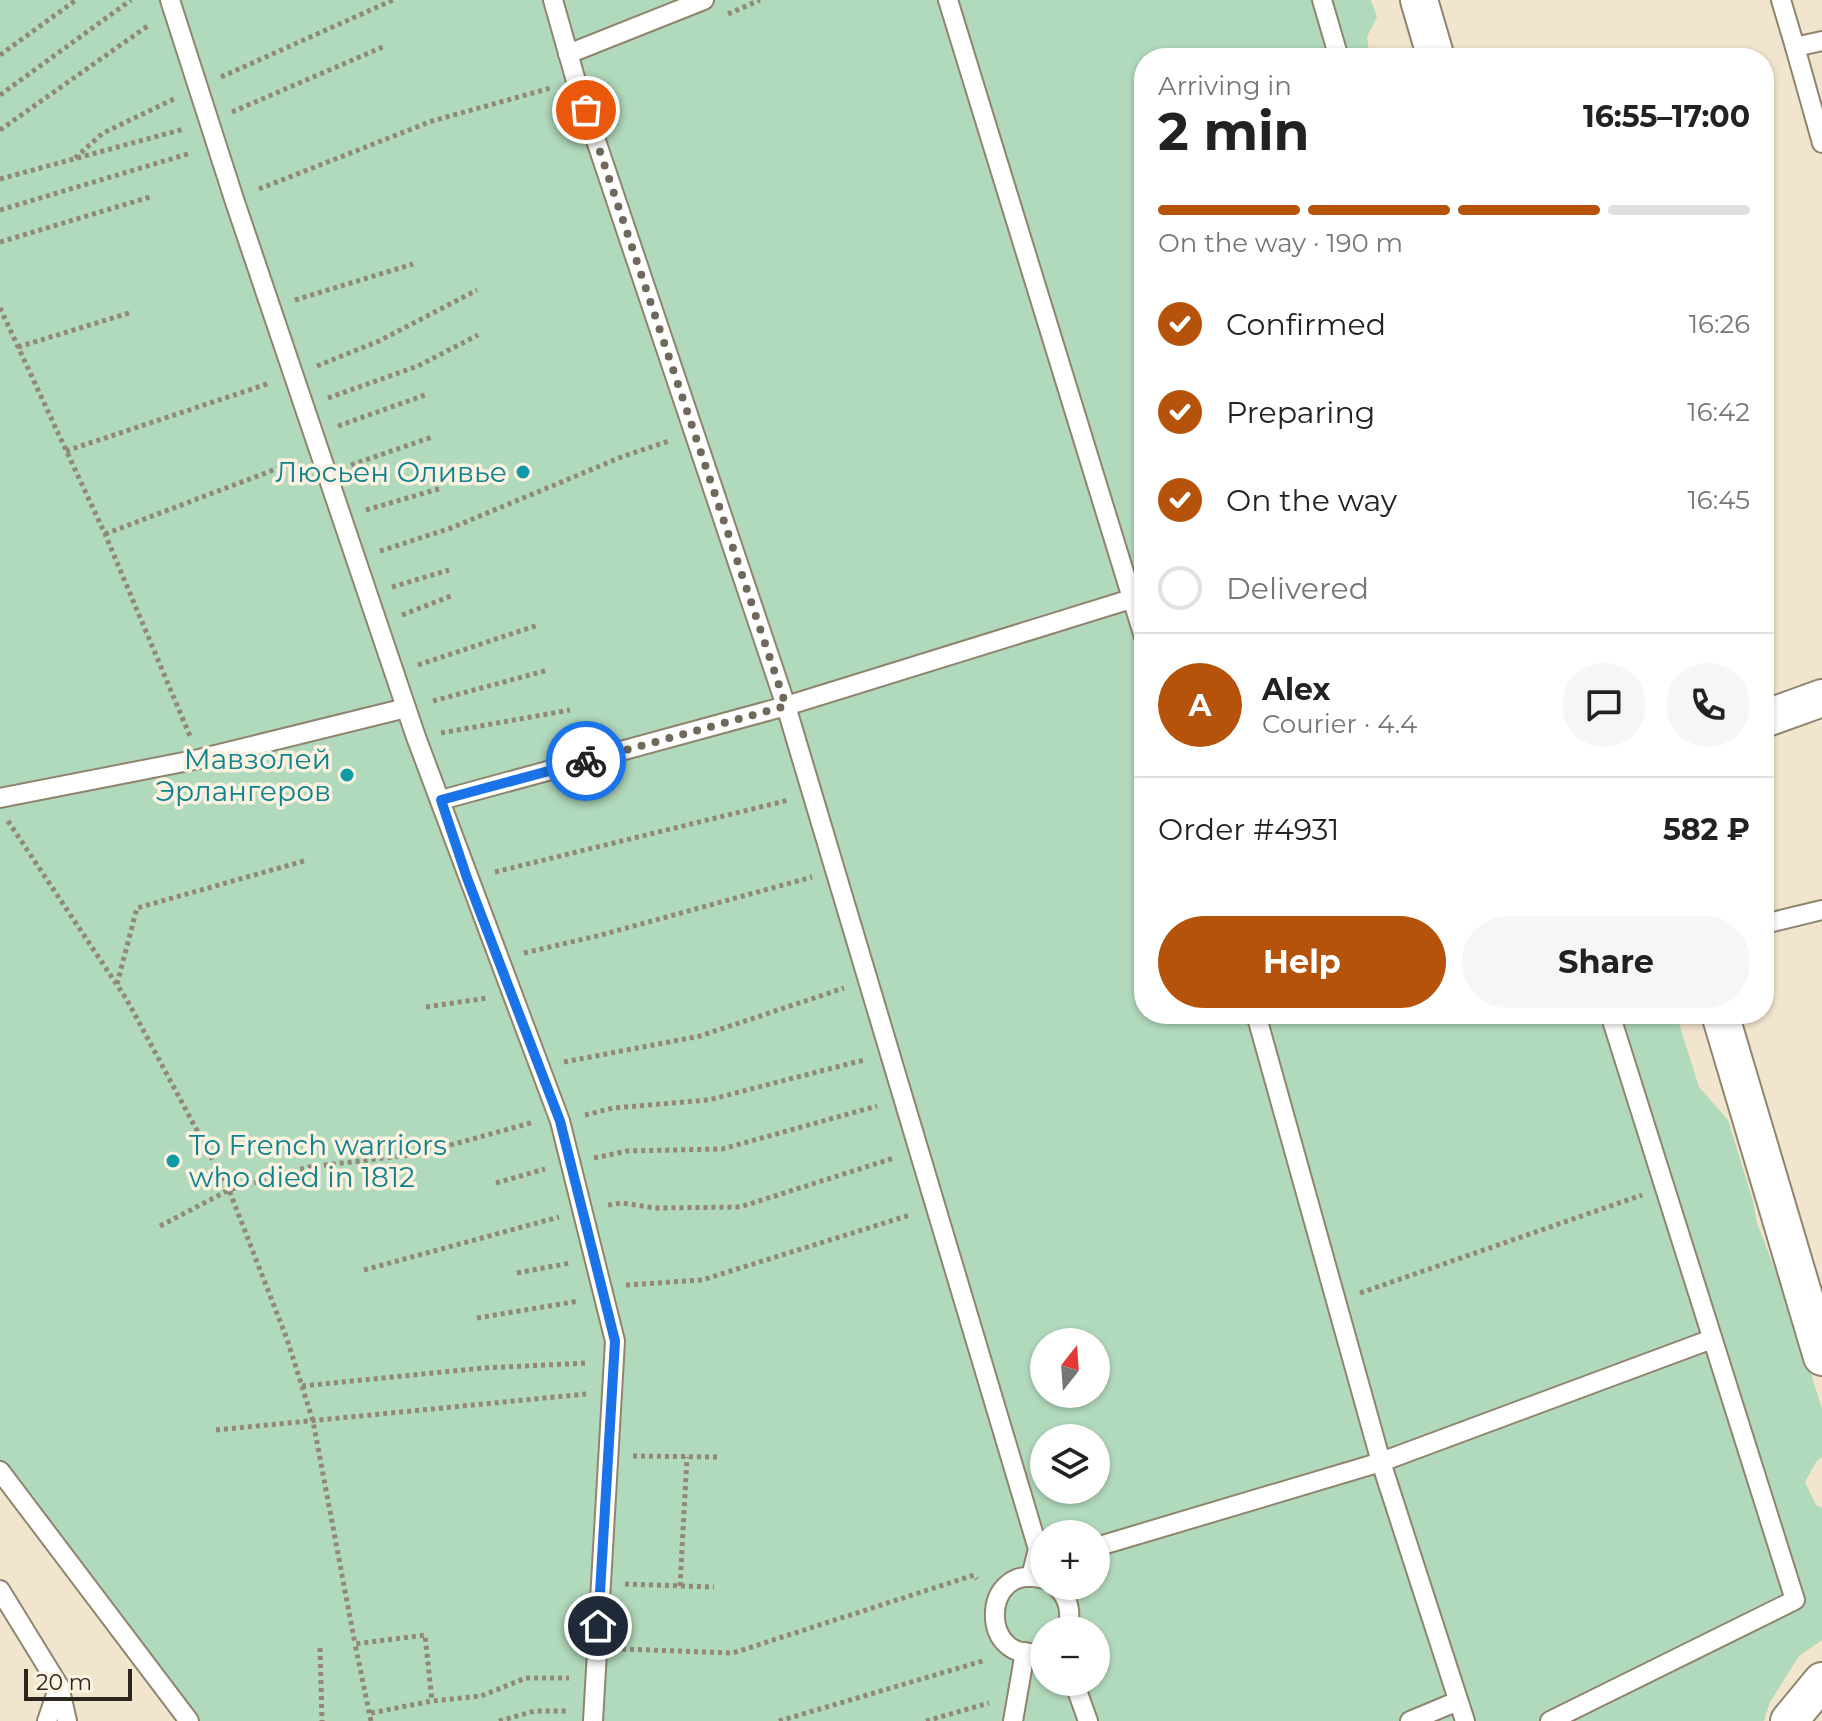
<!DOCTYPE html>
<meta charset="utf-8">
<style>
body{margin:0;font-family:Montserrat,sans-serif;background:#f6f6f6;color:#222;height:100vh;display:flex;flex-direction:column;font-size:30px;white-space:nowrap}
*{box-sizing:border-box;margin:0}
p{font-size:26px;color:#767676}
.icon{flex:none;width:44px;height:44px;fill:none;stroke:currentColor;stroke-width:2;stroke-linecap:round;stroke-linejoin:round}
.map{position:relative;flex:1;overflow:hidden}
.sheet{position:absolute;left:1134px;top:48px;width:640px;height:976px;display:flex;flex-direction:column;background:#fff;border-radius:32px;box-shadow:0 2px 6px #0004}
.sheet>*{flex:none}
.needle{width:52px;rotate:17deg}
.controls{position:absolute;left:1030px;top:1328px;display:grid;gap:16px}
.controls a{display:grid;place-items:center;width:80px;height:80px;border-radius:50%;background:#fff;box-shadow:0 2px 6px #0004;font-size:40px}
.scale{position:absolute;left:24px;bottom:20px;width:108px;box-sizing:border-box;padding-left:8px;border:4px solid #2a251d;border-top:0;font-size:22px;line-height:28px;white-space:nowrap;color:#2a251d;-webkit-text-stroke:6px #fdf2e0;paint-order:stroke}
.pin{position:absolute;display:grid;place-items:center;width:68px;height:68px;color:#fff;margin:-34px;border:4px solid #fff;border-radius:50%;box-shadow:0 2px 8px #0007}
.courier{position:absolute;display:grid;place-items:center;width:80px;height:80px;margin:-40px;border:6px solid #1a73e8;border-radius:50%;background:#fff;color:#222;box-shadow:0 2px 10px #0007}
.overview em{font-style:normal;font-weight:700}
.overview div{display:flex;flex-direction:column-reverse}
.overview{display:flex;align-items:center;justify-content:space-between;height:136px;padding:0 24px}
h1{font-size:52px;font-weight:700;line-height:60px}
.bar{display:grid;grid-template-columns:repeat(4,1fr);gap:12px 8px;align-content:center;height:96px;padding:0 24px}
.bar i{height:10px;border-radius:6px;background:#e0e0e0}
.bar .active{background:#b45309}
.bar p{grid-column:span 4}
.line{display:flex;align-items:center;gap:20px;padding:0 24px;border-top:2px solid #e0e0e0}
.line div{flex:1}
.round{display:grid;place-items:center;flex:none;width:84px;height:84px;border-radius:42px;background:#f6f6f6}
ol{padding:0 24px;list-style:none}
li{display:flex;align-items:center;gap:24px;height:88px}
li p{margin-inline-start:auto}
li .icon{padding:8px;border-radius:50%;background:#b45309;color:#fff;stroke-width:4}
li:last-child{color:#767676}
li i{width:44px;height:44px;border:4px solid #e0e0e0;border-radius:50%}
.action{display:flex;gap:16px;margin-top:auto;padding:16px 24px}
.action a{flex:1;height:92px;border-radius:48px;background:#b45309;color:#fff;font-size:32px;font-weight:700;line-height:92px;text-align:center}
.action a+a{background:#f6f6f6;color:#222}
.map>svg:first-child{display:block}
.green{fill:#b1d9bb;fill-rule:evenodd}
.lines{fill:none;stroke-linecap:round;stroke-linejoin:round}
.service-casing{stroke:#90846f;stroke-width:22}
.minor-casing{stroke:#90846f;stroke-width:40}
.path{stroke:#918878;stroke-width:5;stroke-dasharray:4 4;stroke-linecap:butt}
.service{stroke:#fff;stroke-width:18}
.minor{stroke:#fff;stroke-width:36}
.done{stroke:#70685b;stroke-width:8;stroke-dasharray:0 14.4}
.route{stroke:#1a73e8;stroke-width:10}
.culture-dot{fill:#0f9aa8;stroke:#fdf2e0;stroke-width:3}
.labels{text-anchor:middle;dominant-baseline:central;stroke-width:7;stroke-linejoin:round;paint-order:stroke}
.culture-label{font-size:28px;fill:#0d838f;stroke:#fdf2e0;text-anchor:end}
</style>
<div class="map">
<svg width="1822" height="1721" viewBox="0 0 1822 1721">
<rect width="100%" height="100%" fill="#f2e5ce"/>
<!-- green -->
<path class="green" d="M 0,0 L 1371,0 L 1377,17 L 1367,37 L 1370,58 L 1144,58 L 1144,1014 L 1676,1014 L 1699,1087 L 1728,1120 L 1753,1201 L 1757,1223 L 1793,1316 L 1822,1409 L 1822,1457 L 1816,1462 L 1805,1482 L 1816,1505 L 1822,1508 L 1822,1640 L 1799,1656 L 1770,1702 L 1764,1721 L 176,1721 L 177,1717 L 0,1485 ZM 1044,1342 L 1096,1342 L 1096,1394 L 1044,1394 ZM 1044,1438 L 1096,1438 L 1096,1490 L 1044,1490 ZM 1044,1534 L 1096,1534 L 1096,1586 L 1044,1586 ZM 1044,1630 L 1096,1630 L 1096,1682 L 1044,1682 Z"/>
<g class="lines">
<defs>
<g id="service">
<polyline points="170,0 234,199 416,737 560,1121 615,1341 593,1721"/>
<polyline points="553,0 576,81 786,706 1038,1549 1031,1577"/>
<polyline points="948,0 1144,637"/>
<polyline points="1322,0 1339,58"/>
<polyline points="1781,0 1795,47"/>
<polyline points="1822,41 1795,47 1822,143"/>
<polyline points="568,54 704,0"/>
<polyline points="0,798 199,759 406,708"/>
<polyline points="441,800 786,706 1144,595"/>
<polyline points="1764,924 1822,910"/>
<polyline points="1256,1014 1381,1462 1465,1721"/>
<polyline points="0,1471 189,1721"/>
<polyline points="1096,1547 1381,1462 1712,1339"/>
<path d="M 1044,1579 C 979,1560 978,1669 1044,1651"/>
<path d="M 1056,1586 C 1069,1598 1072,1613 1067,1630"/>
<polyline points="0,1590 59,1686 67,1721"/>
<polyline points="1074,1682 1088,1721"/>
<polyline points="47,1721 59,1686"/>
<polyline points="1013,1721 1025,1652"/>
<polyline points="1410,1721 1458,1701"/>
<polyline points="1550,1721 1795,1600 1610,1014"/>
</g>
<g id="minor">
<polyline points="1419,0 1436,58"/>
<polyline points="1764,719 1822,698"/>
<polyline points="1720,1014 1822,1357"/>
<polyline points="1789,1721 1822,1681"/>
</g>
</defs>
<!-- service casing -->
<use href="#service" class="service-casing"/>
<!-- minor casing -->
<use href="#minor" class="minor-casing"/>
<!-- path -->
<g class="path">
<polyline points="728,14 760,0"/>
<polyline points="0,55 76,0"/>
<polyline points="221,77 393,0"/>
<polyline points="0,95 131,0"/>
<polyline points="232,112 385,46"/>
<polyline points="0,130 149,25"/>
<polyline points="75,158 103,133 176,98"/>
<polyline points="0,179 184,129"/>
<polyline points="259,189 432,121 551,88"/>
<polyline points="0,210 191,153"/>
<polyline points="0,242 150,197"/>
<polyline points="295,300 413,264"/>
<polyline points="0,308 105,534 190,736"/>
<polyline points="18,347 129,313"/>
<polyline points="317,366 379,341 477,290"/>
<polyline points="328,398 418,366 478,335"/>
<polyline points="338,426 425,395"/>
<polyline points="66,451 270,383"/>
<polyline points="351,465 432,437"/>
<polyline points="366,510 442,488"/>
<polyline points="105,534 297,461"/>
<polyline points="380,551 451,528 624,456 669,441"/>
<polyline points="392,587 449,570"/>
<polyline points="402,615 451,596"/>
<polyline points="418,665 538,625"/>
<polyline points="433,701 548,670"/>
<polyline points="441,733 570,710"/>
<polyline points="8,821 127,1000 229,1190 287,1339 313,1421 355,1644"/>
<polyline points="495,872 789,800"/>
<polyline points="524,953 601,935 812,877"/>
<polyline points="117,984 137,908 304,861"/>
<polyline points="426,1007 487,998"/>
<polyline points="564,1062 700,1036 844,988"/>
<polyline points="585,1115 613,1108 708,1100 864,1060"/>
<polyline points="594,1158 627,1151 722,1149 877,1106"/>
<polyline points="496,1183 545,1169"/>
<polyline points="608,1205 622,1203 655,1208 740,1207 894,1158"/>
<polyline points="160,1226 229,1190 309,1167 418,1154 534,1122"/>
<polyline points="364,1270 559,1217"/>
<polyline points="517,1273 570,1263"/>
<polyline points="626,1285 702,1280 910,1215"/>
<polyline points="1360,1293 1642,1195"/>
<polyline points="477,1318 579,1301"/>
<polyline points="302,1386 483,1368 588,1363"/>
<polyline points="216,1430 586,1394"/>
<polyline points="633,1456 717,1457"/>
<polyline points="625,1584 714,1587"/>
<polyline points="680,1586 687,1457"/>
<polyline points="320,1648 322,1721"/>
<polyline points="622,1649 733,1653 974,1575 977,1579"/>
<polyline points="371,1713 432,1701 481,1696 526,1678 569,1678"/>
<polyline points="371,1721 355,1644 425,1635 432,1701"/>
<polyline points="499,1721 535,1711 569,1711"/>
<polyline points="779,1721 986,1660"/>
<polyline points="926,1721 989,1703"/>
</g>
<!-- service -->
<use href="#service" class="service"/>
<!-- minor -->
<use href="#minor" class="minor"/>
</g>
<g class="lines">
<!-- done -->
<polyline class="done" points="586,761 786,706 586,110"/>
<!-- route -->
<polyline class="route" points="586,761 441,800 467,878 560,1121 615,1341 598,1626"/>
</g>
<!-- markers -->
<g class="culture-dot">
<circle cx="523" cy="472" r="8"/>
<circle cx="347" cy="775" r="8"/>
<circle cx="173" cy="1161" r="8"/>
</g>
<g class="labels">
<!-- culture labels -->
<g class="culture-label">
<text x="507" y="472">Люсьен Оливье</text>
<text x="331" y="759">Мавзолей<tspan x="331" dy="32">Эрлангеров</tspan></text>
<text x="189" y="1145" text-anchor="start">To French warriors<tspan x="189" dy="32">who died in 1812</tspan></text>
</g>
</g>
</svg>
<div class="controls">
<a><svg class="needle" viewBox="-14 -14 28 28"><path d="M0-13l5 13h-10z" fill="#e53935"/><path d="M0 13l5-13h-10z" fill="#767676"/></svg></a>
<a><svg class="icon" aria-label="layers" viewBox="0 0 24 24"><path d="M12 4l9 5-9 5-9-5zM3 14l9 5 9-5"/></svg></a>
<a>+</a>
<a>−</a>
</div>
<div class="scale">20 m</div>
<div class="pin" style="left:586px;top:110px;background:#ea580c"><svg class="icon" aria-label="bag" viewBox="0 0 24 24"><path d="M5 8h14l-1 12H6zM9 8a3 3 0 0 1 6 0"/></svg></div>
<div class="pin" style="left:598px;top:1626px;background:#1f2937"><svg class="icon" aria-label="home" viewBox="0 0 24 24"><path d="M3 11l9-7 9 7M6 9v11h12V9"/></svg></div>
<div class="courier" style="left:586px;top:761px"><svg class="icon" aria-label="bike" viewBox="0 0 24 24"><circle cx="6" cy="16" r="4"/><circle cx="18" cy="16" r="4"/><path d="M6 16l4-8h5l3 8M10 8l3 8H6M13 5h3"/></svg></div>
<section class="sheet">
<div class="overview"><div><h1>2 min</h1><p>Arriving in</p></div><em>16:55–17:00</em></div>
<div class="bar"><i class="active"></i><i class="active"></i><i class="active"></i><i></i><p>On the way · 190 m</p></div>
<ol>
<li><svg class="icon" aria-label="check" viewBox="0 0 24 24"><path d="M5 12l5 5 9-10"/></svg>Confirmed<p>16:26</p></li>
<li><svg class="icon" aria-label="check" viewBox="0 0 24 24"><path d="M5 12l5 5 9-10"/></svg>Preparing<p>16:42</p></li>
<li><svg class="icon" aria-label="check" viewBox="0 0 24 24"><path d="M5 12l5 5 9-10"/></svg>On the way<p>16:45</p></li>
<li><i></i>Delivered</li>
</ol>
<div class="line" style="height:144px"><b class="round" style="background:#b45309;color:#fff">A</b><div><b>Alex</b><p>Courier · 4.4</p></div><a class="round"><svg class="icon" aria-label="chat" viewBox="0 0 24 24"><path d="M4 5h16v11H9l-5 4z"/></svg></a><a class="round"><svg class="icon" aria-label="phone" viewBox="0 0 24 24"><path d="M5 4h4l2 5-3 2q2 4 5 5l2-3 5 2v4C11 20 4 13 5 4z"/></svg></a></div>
<div class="line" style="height:104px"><div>Order #4931</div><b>582 ₽</b></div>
<div class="action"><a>Help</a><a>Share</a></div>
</section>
</div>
